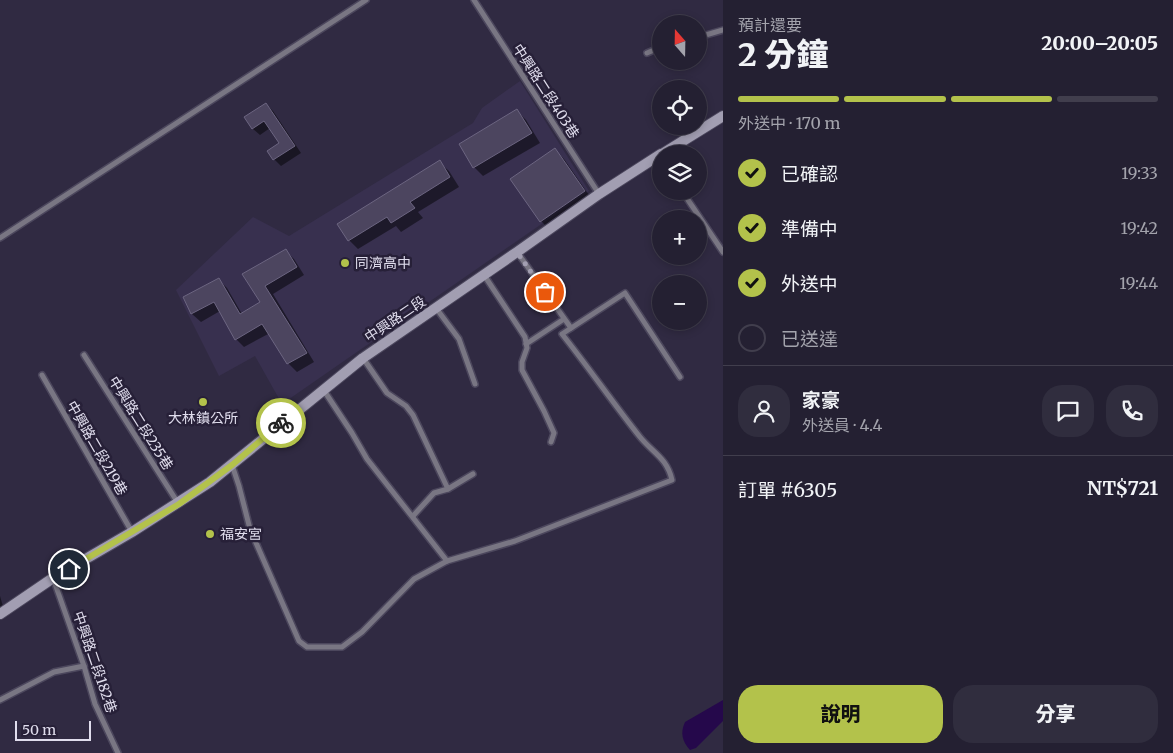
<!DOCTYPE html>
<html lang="zh-TW">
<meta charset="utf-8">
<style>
body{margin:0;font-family:Merriweather,"Noto Sans TC",serif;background:#302d3e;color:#f1f3f6;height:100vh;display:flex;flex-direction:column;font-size:19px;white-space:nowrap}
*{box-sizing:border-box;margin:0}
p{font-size:16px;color:#a3a3ac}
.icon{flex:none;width:28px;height:28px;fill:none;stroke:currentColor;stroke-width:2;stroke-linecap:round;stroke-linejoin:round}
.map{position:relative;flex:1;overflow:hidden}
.sheet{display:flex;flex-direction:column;background:#242032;width:450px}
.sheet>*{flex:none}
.needle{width:32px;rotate:340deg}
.buttons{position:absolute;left:652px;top:15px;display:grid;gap:10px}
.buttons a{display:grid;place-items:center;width:55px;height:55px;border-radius:50%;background:#242032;box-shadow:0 2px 8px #0003,0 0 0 1px #413e4d;font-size:25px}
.scale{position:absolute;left:15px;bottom:12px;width:76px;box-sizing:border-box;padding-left:5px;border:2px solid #e0dded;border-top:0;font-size:14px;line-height:18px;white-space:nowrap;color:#e0dded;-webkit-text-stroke:4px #272038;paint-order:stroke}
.pin{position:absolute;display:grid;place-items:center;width:42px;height:42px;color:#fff;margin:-21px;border:2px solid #fff;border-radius:50%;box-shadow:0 1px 5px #0007}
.courier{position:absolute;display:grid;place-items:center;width:50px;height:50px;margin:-25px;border:4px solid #b3c24b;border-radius:50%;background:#fff;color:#222;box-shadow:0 1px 6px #0007}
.summary em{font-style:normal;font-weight:800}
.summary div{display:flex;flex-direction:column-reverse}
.summary{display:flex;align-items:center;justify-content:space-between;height:85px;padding:0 15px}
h1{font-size:32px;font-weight:800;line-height:38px}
.bar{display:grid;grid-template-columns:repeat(4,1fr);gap:8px 5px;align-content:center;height:60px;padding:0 15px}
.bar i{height:6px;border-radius:4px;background:#413e4d}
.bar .selected{background:#b3c24b}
.bar p{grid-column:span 4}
.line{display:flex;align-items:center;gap:12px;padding:0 15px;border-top:1px solid #413e4d}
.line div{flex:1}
.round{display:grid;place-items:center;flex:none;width:52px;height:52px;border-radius:20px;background:#302d3e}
ol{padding:0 15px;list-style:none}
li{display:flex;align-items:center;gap:15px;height:55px}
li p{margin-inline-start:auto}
li .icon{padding:5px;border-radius:50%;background:#b3c24b;color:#111;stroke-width:4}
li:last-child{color:#a3a3ac}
li i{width:28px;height:28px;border:2px solid #413e4d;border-radius:50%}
.primary-button{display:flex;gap:10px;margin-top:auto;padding:10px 15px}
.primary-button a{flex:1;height:58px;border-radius:20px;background:#b3c24b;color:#111;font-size:20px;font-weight:800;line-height:58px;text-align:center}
.primary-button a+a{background:#302d3e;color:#f1f3f6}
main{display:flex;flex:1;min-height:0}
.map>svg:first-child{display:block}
.built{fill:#38304f}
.water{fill:#25084b}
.shadow{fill:#0007}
.building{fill:#4c455f;stroke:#6c6581}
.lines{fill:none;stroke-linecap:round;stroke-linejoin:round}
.lane-casing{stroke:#4c475d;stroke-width:8}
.secondary-casing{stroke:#4c475d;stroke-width:12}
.lane{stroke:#797683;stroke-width:5}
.secondary{stroke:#a29eb2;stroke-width:10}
.done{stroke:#a29eb1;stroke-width:5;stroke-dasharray:0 9}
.route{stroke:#b3c24b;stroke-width:6}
.poi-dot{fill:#b3c24b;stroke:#272038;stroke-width:2}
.labels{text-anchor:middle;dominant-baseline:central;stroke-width:5;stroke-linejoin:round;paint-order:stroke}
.street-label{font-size:14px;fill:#e0dded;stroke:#272038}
.poi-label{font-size:14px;fill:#e0dded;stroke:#272038;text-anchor:start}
</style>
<main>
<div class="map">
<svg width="723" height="753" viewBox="0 0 723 753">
<rect width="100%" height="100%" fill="#302a42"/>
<!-- built -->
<polygon class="built" points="520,81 589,191 282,404 255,356 219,376 176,290 253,217 289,236 473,123 482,108"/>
<!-- water -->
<path class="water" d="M 723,700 L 723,721 L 696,748 L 690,750 C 682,741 680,733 685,722 Z"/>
<!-- shadow -->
<g class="shadow">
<polygon points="266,104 273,111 301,153 281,166 274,159 281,143 270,128 260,135 253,129 246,117"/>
<polygon points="517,111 526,120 540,143 483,176 474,167"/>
<polygon points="555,150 564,159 593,201 550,230 541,221 512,180"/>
<polygon points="439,162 449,171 459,187 418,212 423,218 401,232 396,226 358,249 349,240"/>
<polygon points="286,251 294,259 304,275 273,294 314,362 297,372 288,363 270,333 244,347 236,339 220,311 201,322 192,314 185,298 218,279 227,288 242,314 261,302 244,274"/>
<polygon points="0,596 4,610 0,611"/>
</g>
<!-- building -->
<g class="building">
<polygon points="266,103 295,146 273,160 267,151 279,143 264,121 252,129 244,117"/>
<polygon points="517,109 532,133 473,168 459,144"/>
<polygon points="555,148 585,191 540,222 510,179"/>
<polygon points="440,160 450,177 410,202 415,208 391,223 387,217 348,241 337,224"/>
<polygon points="286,249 297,267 265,286 307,353 287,364 262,324 235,340 214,302 191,314 183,297 219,278 240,314 260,302 242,274"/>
</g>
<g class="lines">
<defs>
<g id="lane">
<polyline points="474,0 599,194"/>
<polyline points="699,37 723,30"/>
<polyline points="647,53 661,47"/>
<polyline points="682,191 723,252"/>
<polyline points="0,238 366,0"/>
<polyline points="517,252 571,328"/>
<polyline points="484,275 525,337 527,348 522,362 522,370 544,411 554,433 551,442"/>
<polyline points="436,308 459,339 475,384"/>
<polyline points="526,344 564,319"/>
<polyline points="84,355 178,503"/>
<polyline points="363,358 387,393 406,406 413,415 448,489 473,474"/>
<polyline points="42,375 132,532"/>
<polyline points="323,389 352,433 367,459 447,561"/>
<path d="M 232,465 L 239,486 L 250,529 L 299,641 L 307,647 L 342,647 L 362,632 L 414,579 L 447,561 L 515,541 L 672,480 C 667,458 653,453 640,437 C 613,403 589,368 562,334 L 625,293 L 680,377"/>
<polyline points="413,516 434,493 448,489"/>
<polyline points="53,578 84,666 95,704 118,753"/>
<polyline points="0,700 54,672 84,666"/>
</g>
<g id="secondary">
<polyline points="662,154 723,116"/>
<polyline points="0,614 53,578 132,532 210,482 363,358 517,252 599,194 661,154"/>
</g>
</defs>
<!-- lane casing -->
<use href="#lane" class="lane-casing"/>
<!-- secondary casing -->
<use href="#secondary" class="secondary-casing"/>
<!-- lane -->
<use href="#lane" class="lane"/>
<!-- secondary -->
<use href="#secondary" class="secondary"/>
</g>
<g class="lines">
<!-- done -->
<polyline class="done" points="281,423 363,358 517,252 545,292"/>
<!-- route -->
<polyline class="route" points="69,569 179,504 232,465 281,423"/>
</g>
<!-- markers -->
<g class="poi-dot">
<circle cx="345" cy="263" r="5"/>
<circle cx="203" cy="402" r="5"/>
<circle cx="210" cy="534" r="5"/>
</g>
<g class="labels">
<!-- street labels -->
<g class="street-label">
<text transform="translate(546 91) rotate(57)">中興路二段403巷</text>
<text transform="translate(395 319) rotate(-34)">中興路二段</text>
<text transform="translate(141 423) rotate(58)">中興路二段235巷</text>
<text transform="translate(97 448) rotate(60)">中興路二段219巷</text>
<text transform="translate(95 662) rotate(71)">中興路二段182巷</text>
</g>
<!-- poi labels -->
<g class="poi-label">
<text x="355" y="263">同濟高中</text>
<text x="203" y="418" text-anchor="middle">大林鎮公所</text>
<text x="220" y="534">福安宮</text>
</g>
</g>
</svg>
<div class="buttons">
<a><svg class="needle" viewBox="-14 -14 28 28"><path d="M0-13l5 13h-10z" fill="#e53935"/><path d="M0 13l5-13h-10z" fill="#a3a3ac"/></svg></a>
<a><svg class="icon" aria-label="locate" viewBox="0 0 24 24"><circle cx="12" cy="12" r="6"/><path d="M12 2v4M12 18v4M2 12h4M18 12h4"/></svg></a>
<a><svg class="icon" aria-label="layers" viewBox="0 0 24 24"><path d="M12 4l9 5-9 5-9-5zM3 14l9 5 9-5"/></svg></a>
<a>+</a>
<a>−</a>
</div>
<div class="scale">50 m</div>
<div class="pin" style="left:545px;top:292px;background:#ea580c"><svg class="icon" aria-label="bag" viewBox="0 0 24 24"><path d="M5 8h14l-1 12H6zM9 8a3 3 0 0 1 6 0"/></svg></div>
<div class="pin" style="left:69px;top:569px;background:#1f2937"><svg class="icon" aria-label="home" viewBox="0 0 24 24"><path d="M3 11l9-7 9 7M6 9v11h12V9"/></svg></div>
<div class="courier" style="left:281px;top:423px"><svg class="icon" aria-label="bike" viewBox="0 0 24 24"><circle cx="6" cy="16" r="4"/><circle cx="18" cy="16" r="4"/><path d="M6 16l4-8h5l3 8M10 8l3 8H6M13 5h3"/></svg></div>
</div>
<section class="sheet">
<div class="summary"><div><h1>2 分鐘</h1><p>預計還要</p></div><em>20:00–20:05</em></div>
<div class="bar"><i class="selected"></i><i class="selected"></i><i class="selected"></i><i></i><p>外送中 · 170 m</p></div>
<ol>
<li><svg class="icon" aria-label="check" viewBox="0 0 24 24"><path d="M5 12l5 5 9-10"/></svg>已確認<p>19:33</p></li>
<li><svg class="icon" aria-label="check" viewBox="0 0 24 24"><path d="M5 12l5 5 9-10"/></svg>準備中<p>19:42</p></li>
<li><svg class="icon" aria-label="check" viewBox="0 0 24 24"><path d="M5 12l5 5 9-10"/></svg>外送中<p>19:44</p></li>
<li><i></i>已送達</li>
</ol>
<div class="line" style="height:90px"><a class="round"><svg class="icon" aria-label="person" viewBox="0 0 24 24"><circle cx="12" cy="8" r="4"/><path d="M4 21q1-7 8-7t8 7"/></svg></a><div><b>家豪</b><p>外送員 · 4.4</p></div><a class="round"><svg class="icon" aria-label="chat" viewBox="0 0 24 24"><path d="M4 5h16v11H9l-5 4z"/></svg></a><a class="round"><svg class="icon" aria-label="phone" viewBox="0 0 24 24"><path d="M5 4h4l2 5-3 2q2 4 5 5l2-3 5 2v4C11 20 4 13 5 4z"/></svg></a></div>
<div class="line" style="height:65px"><div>訂單 #6305</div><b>NT$721</b></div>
<div class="primary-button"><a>說明</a><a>分享</a></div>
</section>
</main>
